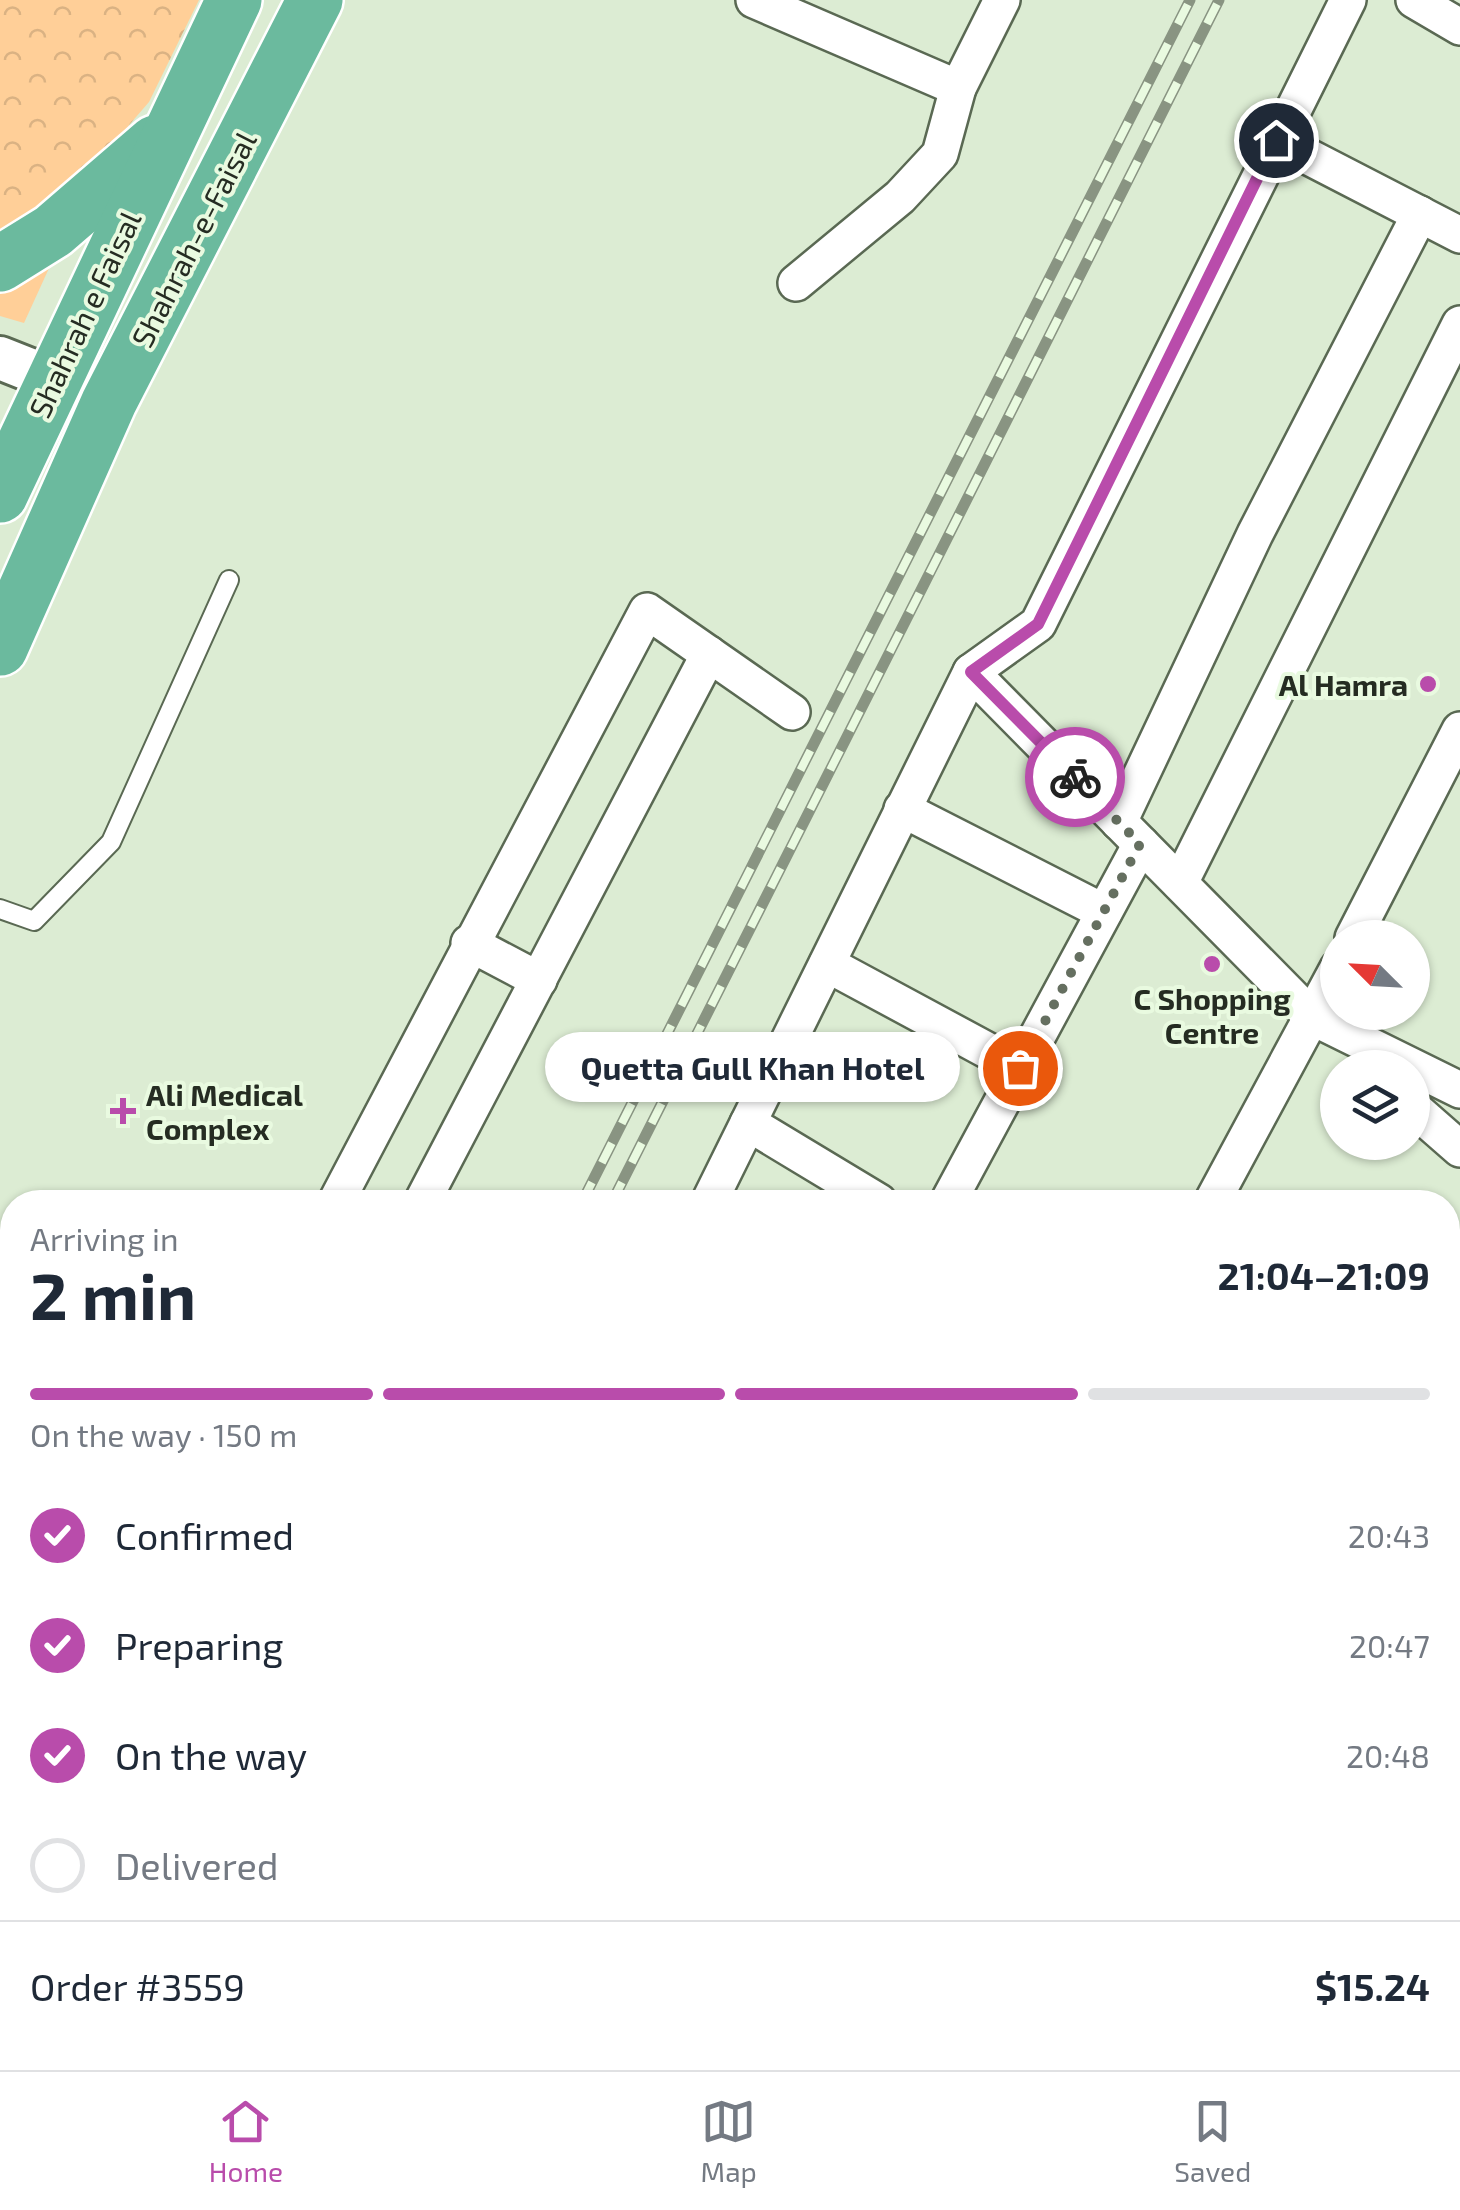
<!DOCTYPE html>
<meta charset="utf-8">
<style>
body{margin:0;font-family:"Exo 2",sans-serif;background:#f2f2f3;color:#1f2937;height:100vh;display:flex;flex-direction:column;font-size:38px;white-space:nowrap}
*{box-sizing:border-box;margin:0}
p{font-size:32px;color:#747a83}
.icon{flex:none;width:55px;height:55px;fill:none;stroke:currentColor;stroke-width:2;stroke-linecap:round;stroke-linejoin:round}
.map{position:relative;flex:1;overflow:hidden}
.details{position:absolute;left:0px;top:1190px;width:1460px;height:880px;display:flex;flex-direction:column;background:#fff;border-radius:40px 40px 0 0;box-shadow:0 2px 8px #0004}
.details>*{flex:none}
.needle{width:65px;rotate:294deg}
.buttons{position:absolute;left:1320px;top:920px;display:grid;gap:20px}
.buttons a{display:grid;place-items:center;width:110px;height:110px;border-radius:50%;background:#fff;box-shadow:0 2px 8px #0004;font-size:50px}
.pin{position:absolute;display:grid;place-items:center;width:85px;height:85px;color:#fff;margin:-42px;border:5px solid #fff;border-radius:50%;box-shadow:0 2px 10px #0007}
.courier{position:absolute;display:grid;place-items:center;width:100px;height:100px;margin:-50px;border:8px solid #b94cab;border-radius:50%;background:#fff;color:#222;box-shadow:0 2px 12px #0007}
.bubble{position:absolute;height:70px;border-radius:35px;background:#fff;box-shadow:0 2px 8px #0004;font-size:32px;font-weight:700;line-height:70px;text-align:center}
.headline em{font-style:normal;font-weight:700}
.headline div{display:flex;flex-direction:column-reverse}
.headline{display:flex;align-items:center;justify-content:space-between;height:170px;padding:0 30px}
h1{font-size:65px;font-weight:700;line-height:75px}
.bar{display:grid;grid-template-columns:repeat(4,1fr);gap:15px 10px;align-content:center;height:120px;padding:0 30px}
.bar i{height:12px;border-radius:8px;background:#e0e1e3}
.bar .active{background:#b94cab}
.bar p{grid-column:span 4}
.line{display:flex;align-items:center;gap:25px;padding:0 30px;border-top:2px solid #e0e1e3}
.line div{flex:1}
ol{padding:0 30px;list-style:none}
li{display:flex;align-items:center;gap:30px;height:110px}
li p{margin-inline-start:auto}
li .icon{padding:10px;border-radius:50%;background:#b94cab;color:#fff;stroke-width:4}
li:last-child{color:#747a83}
li i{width:55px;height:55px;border:5px solid #e0e1e3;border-radius:50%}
.menu{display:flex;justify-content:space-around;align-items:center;height:140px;border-top:2px solid #e0e1e3;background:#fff;font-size:28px;color:#747a83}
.menu a{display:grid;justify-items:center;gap:5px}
.menu .active{color:#b94cab}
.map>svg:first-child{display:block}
.grass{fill:#ffcf98}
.park{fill:url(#park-crowns)}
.building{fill:url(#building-hatch)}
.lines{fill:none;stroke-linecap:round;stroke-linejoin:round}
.service-casing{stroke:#5a6953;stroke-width:22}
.minor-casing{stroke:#5a6953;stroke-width:40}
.tertiary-casing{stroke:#5a6953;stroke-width:48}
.trunk-casing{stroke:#fff;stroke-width:60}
.service{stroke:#fff;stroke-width:18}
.minor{stroke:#fff;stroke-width:35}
.tertiary{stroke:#fff;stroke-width:42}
.trunk{stroke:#6bba9e;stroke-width:55}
.rail-casing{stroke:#899482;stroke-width:11}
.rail{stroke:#e9fae0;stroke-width:8;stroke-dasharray:22;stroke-linecap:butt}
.done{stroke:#656f60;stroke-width:10;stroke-dasharray:0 18}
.route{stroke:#b94cab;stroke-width:12}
.poi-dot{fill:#b94cab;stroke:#e9fae0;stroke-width:4}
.labels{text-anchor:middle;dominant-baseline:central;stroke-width:8;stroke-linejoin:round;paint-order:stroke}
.street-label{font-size:30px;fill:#252c22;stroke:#e9fae0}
.poi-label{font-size:30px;font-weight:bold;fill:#252c22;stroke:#e9fae0;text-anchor:end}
</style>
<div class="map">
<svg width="1460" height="2070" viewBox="0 0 1460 2070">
<defs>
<pattern id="park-crowns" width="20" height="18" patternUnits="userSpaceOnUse" patternTransform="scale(2.5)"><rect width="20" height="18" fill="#ffcf98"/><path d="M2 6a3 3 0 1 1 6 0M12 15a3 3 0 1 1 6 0" fill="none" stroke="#dab283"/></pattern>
<pattern id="building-hatch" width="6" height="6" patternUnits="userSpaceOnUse" patternTransform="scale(2.5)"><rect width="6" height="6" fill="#c3c1a5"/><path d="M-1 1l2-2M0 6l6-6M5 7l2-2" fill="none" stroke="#a7a68e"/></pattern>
</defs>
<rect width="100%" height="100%" fill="#dcecd3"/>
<!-- grass -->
<polygon class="grass" points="50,266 24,323 0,316 0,291"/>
<!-- park -->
<polygon class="park" points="0,0 199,0 149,102 86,175 0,243"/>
<!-- building -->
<polygon class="building" points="0,1376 12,1382 12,1715 0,1742"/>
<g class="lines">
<defs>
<g id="service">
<polyline points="0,909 34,921 111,842 229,580"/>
<polyline points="0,1332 12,1338"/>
</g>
<g id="minor">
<polyline points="754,0 958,88"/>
<polyline points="1414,0 1460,27"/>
<polyline points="1276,140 1460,235"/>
<polyline points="796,283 900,197 940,154 958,88 1002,0"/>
<polyline points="971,672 1312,1017 1460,1090"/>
<polyline points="902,809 1104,912"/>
<polyline points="1119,822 1255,534 1420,214"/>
<polyline points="1180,883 1460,324"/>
<polyline points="1353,938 1460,730"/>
<polyline points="469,943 539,980"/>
<polyline points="827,964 1020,1068"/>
<polyline points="1412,1107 1460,1149"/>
<polyline points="748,1123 879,1202"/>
<polyline points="336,1202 647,611 792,712"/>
<polyline points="422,1202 709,654"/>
<polyline points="709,1202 971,672 1038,624 1348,0"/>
<polyline points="948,1202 1141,844"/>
<polyline points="1212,1202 1338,968"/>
<polyline points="1448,1410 1460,1417"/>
<polyline points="1448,1670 1460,1677"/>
<polyline points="1448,1842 1460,1848"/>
<polyline points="1448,1907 1460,1886"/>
<polyline points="480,2058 507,2070"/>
<polyline points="895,2058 921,2070"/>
<polyline points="1149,2058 1173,2070"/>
<polyline points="8,2070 14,2058"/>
<polyline points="268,2070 274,2058"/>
<polyline points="701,2070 708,2058"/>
<polyline points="1094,2070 1100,2058"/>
</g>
<polyline id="tertiary" points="0,358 53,379"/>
<g id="trunk">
<polyline points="0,264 53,231 155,143"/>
<polyline points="0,495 234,0"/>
<polyline points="0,648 109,402 315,0"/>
</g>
</defs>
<!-- service casing -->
<use href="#service" class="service-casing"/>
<!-- minor casing -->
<use href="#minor" class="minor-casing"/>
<!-- tertiary casing -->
<use href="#tertiary" class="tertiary-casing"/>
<!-- trunk casing -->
<use href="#trunk" class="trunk-casing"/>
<!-- service -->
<use href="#service" class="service"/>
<!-- minor -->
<use href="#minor" class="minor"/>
<!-- tertiary -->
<use href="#tertiary" class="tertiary"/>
<!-- trunk -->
<use href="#trunk" class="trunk"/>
<defs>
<g id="rail">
<polyline points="582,1202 1190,0"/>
<polyline points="612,1202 1219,0"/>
<polyline points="143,2070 150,2058"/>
<polyline points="172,2070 178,2058"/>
</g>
</defs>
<!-- rail casing -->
<use href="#rail" class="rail-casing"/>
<!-- rail -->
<use href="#rail" class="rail"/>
</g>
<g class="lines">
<!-- done -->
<polyline class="done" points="1020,1068 1140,844 1075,777"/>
<!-- route -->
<polyline class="route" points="1075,777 971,672 1038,624 1276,140"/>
</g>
<!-- markers -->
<g class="poi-dot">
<circle cx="1428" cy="684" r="10"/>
<circle cx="1212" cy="964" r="10"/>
<path d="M118 1096h10v10h10v10h-10v10h-10v-10h-10v-10h10z"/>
</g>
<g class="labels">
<!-- street labels -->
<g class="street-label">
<text transform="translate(193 239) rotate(-63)">Shahrah-e-Faisal</text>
<text transform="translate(84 314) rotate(-65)">Shahrah e Faisal</text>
</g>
<!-- poi labels -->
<g class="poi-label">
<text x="1408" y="684">Al Hamra</text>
<text x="1212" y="998" text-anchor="middle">C Shopping<tspan x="1212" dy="34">Centre</tspan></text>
<text x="146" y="1094" text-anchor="start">Ali Medical<tspan x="146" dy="34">Complex</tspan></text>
</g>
</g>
</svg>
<div class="buttons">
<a><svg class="needle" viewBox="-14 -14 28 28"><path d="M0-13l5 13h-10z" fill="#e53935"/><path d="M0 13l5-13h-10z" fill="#747a83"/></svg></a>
<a><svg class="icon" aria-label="layers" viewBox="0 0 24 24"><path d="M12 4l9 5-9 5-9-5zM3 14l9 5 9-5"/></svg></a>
</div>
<div class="pin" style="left:1020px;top:1068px;background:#ea580c"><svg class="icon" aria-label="bag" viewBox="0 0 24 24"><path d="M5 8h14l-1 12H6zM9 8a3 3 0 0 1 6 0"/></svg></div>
<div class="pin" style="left:1276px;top:140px;background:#1f2937"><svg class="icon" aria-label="home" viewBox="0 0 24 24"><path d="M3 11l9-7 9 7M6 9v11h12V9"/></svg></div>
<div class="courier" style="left:1075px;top:777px"><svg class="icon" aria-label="bike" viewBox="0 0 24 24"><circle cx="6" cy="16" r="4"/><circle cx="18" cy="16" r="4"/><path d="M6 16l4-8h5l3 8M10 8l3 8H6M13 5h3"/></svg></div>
<div class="bubble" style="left:545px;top:1032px;width:415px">Quetta Gull Khan Hotel</div>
<section class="details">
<div class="headline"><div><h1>2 min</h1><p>Arriving in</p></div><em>21:04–21:09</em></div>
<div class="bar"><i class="active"></i><i class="active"></i><i class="active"></i><i></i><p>On the way · 150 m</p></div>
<ol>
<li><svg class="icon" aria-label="check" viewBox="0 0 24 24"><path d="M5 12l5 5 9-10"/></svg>Confirmed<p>20:43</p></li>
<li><svg class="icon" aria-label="check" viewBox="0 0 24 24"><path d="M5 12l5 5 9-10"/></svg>Preparing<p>20:47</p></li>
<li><svg class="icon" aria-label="check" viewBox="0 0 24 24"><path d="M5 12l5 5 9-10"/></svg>On the way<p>20:48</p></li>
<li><i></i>Delivered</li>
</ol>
<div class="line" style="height:130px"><div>Order #3559</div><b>$15.24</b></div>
</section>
</div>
<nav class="menu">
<a class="active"><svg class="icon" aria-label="home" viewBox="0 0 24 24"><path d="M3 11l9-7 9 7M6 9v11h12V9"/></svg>Home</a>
<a><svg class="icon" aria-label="map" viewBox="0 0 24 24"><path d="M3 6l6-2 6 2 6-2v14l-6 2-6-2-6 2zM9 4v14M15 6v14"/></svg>Map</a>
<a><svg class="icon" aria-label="saved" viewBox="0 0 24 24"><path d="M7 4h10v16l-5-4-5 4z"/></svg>Saved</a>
</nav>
